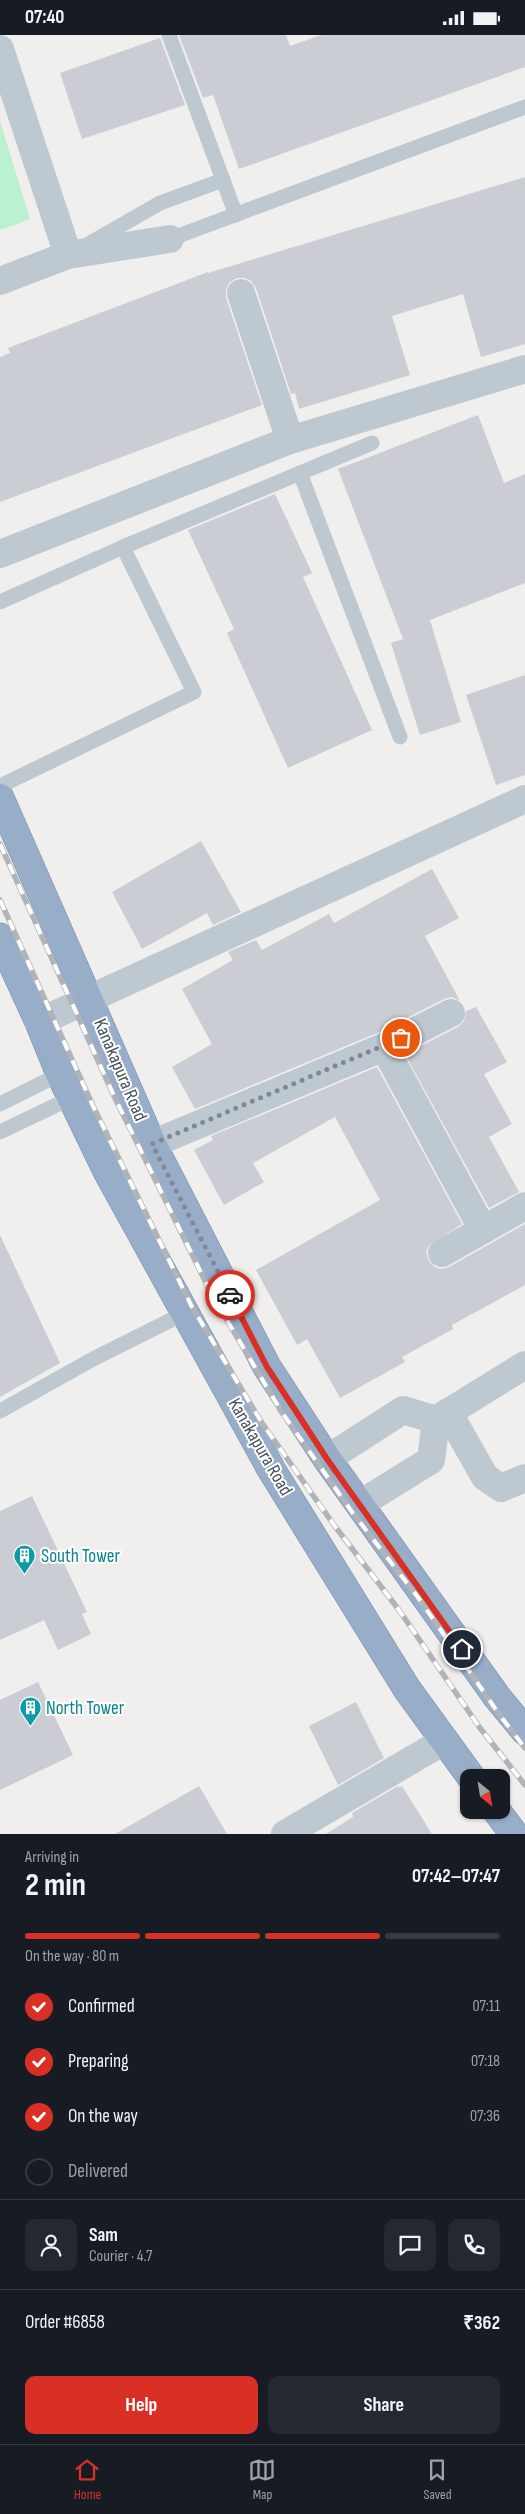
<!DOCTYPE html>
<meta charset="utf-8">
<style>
body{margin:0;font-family:"Sofia Sans Condensed",sans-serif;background:#242831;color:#f1f3f6;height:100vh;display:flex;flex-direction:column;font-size:19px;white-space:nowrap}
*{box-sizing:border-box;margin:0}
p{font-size:16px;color:#9ea1a6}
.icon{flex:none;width:28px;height:28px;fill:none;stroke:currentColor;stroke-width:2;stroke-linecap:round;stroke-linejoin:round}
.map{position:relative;height:1799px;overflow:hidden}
.side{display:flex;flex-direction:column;background:#171b24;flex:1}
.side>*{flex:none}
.needle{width:32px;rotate:150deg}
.controls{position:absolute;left:460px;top:1734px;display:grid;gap:10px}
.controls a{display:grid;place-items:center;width:50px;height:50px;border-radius:10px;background:#171b24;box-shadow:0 1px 4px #0004;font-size:25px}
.pin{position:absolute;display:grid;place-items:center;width:42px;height:42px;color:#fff;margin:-21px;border:2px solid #fff;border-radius:50%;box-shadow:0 1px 5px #0007}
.courier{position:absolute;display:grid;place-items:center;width:50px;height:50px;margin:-25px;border:4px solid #d93025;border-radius:50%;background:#fff;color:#222;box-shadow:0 1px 6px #0007}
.overview em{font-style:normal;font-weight:700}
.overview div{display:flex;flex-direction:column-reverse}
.overview{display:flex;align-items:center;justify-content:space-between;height:85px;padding:0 25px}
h1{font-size:32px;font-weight:700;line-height:38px}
.bar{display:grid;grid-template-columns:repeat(4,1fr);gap:8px 5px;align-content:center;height:60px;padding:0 25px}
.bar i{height:6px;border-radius:4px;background:#363941}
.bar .selected{background:#d93025}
.bar p{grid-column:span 4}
.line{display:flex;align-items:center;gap:12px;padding:0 25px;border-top:1px solid #363941}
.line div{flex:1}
.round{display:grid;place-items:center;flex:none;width:52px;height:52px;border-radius:10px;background:#242831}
ol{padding:0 25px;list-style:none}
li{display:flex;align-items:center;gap:15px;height:55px}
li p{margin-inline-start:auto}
li .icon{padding:5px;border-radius:50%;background:#d93025;color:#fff;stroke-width:4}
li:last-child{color:#9ea1a6}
li i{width:28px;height:28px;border:2px solid #363941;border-radius:50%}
.cta{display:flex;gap:10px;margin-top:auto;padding:10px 25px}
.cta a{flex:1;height:58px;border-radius:10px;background:#d93025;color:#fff;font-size:20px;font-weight:700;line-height:58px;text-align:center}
.cta a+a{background:#242831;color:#f1f3f6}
.status{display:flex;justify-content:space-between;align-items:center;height:35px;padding:0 25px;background:#171b24;direction:ltr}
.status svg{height:14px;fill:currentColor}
.tabs{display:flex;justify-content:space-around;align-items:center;height:70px;border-top:1px solid #363941;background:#171b24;font-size:14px;color:#9ea1a6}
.tabs a{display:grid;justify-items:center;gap:2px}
.tabs .selected{color:#d93025}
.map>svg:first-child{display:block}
.green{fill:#baf1d1}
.building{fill:#cacdd3}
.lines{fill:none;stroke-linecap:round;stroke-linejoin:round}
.trunk-casing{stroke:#6e8aac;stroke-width:29}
.service{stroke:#bec8d1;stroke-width:15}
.minor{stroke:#bec8d1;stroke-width:28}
.trunk{stroke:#98aec8;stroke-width:28}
.rail-casing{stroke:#b0b3b9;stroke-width:5.5}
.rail{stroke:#fff;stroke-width:4;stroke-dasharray:11;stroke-linecap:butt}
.done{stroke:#818890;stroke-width:5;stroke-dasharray:0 9}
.route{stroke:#d93025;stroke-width:6}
.labels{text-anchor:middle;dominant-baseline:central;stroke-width:4;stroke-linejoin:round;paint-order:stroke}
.street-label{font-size:19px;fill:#45515d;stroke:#fff}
.culture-label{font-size:19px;fill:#0d838f;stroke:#fff;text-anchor:start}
</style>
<div class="status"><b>07:40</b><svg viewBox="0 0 49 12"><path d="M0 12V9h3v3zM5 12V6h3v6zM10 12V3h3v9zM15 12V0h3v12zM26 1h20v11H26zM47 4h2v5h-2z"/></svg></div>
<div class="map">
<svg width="525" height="1799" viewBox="0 0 525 1799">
<rect width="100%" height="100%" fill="#f1eeee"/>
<!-- green -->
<polygon class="green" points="0,86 30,184 0,195"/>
<!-- building -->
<g class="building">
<polygon points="179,0 286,0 290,11 321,0 525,0 525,32 239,134 213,60 203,63"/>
<polygon points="160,3 185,70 82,104 60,38"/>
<polygon points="525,142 525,309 481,322 463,259 392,281 410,340 299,374 295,358 291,359 256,253 251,246 245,243 237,243 229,248 226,255 226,263 262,370 0,467 0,322 10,318 8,313 208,237 208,238"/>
<polygon points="478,380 504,448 525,439 525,548 430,585 461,687 420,700 391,608 403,604 338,434"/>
<polygon points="275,459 312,538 303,542 372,695 288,733 227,598 234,594 188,495"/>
<polygon points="525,640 525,740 496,750 466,660"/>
<polygon points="201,806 241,877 213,890 207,878 142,914 112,857"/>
<polygon points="432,834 459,883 425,901 460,966 452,962 444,964 377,998 195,1074 172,1032 212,1009 182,954 233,925 228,917 256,905 262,915 329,879 334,888"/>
<polygon points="476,972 507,1027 484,1039 512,1089 489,1102 519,1157 489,1173 405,1019 458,992 464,986 466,976"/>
<polygon points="377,1032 462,1189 429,1210 426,1217 429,1226 435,1232 441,1234 449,1232 525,1189 525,1250 452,1290 453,1294 402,1322 405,1327 340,1363 307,1304 297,1310 256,1235 380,1165 335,1082 253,1128 264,1147 224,1170 194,1115 213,1105 211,1101"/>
<polygon points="0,1200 60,1328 0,1362"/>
<polygon points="32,1461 87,1577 82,1579 91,1599 58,1615 44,1585 0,1605 0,1476"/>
<polygon points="38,1647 73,1720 0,1755 0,1665"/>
<polygon points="356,1667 384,1723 338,1750 309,1691"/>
<polygon points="199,1751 227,1799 115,1799"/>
<polygon points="398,1751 399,1753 402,1751 432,1799 326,1799 353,1782 352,1778"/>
</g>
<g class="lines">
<defs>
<g id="trunk">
<polyline points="0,763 152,1109 267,1332 327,1424 497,1662 525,1696"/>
<polyline points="0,902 39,987 60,1039 107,1136 271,1434 407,1654 471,1742"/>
<polyline points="496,1775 514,1799"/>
</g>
</defs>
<!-- trunk casing -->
<use href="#trunk" class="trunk-casing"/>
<!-- service -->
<g class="service">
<polyline points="169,0 236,180"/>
<polyline points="170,204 525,72"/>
<polyline points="85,211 160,168 223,145"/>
<polyline points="300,438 400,702"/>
<polyline points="0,567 123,512 372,408"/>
<polyline points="0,751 194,657 123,512"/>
<polyline points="0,1069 60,1039"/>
<polyline points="0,1097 71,1063"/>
<polyline points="0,1376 93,1324 185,1278"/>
</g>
<!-- minor -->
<g class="minor">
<polyline points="0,14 68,220"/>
<polyline points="0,246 68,220 170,204"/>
<polyline points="241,258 290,405"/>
<polyline points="0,519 290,405 525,334"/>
<polyline points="39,987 525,764"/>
<polyline points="384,1012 483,1195"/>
<polyline points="152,1109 384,1012 451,978"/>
<polyline points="442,1218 525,1171"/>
<polyline points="448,1377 485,1442 501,1453 525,1443"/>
<polyline points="436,1385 525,1330"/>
<polyline points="327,1424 403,1375 436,1385 431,1425 360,1469"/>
<polyline points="285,1799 444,1706"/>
</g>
<!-- trunk -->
<use href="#trunk" class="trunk"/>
<defs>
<g id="rail">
<polyline points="0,809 114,1061 212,1260 281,1376 352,1477 417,1561 499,1679 525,1713"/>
<polyline points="0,865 93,1071 192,1272 262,1388 334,1490 399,1575 480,1693 525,1750"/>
</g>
</defs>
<!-- rail casing -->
<use href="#rail" class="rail-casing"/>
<!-- rail -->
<use href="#rail" class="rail"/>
</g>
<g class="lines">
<!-- done -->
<polyline class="done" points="230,1260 152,1109 401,1003"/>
<!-- route -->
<polyline class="route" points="230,1260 267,1332 327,1424 462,1614"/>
</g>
<!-- icons -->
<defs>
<symbol id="building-pin" viewBox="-11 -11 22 30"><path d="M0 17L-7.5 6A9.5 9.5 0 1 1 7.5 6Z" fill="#0f9aa8" stroke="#fff"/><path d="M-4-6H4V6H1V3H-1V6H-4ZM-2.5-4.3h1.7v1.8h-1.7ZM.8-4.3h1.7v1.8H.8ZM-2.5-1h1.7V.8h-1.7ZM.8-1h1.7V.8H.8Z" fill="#fff"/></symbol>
</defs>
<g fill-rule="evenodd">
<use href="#building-pin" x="12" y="1508" width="25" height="34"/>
<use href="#building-pin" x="18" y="1660" width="25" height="34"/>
</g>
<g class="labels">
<!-- street labels -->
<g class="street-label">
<text transform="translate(120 1035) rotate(67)">Kanakapura Road</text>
<text transform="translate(260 1412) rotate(60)">Kanakapura Road</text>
</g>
<!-- culture labels -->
<g class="culture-label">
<text x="41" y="1521">South Tower</text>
<text x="46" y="1673">North Tower</text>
</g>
</g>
</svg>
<div class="controls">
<a><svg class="needle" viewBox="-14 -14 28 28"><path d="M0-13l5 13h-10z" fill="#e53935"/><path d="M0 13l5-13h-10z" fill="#9ea1a6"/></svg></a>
</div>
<div class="pin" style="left:401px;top:1003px;background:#ea580c"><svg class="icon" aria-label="bag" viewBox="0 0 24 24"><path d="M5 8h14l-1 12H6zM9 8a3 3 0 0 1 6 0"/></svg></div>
<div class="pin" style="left:462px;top:1614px;background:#1f2937"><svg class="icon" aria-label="home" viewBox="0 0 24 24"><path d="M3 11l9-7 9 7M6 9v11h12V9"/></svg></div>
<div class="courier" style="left:230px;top:1260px"><svg class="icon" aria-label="car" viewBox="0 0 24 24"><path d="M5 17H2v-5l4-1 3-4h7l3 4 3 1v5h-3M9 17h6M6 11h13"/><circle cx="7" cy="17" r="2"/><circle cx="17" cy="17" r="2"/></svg></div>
</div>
<section class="side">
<div class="overview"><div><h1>2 min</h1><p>Arriving in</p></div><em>07:42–07:47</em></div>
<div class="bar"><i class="selected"></i><i class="selected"></i><i class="selected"></i><i></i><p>On the way · 80 m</p></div>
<ol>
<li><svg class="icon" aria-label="check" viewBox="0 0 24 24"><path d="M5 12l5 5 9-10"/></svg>Confirmed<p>07:11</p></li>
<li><svg class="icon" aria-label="check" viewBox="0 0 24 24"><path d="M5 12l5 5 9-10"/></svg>Preparing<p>07:18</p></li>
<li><svg class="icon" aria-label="check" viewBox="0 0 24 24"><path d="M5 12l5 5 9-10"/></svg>On the way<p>07:36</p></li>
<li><i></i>Delivered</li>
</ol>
<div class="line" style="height:90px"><a class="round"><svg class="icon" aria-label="person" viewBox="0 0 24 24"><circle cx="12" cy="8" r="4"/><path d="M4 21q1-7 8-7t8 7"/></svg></a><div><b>Sam</b><p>Courier · 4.7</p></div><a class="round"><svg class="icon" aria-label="chat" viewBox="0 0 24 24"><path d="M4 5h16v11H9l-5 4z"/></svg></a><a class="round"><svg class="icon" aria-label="phone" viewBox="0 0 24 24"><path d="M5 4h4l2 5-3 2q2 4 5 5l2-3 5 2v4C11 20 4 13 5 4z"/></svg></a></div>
<div class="line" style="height:65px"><div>Order #6858</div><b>₹362</b></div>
<div class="cta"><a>Help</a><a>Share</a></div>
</section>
<nav class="tabs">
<a class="selected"><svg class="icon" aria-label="home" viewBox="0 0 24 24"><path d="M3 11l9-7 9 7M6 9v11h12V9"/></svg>Home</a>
<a><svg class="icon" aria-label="map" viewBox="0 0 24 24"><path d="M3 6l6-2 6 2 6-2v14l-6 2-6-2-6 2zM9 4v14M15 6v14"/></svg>Map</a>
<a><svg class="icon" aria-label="saved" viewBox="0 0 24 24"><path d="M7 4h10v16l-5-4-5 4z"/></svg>Saved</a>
</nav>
